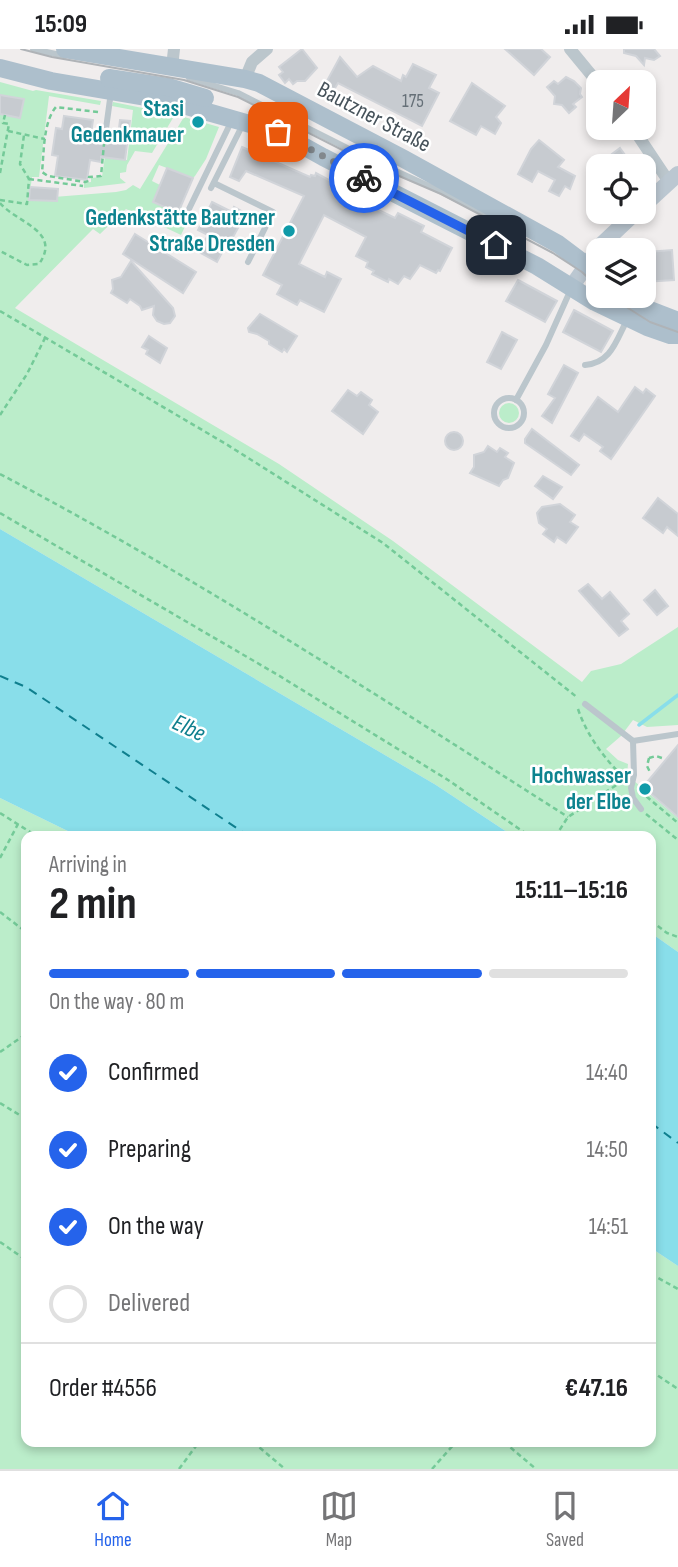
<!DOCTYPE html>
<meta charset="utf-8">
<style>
body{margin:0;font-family:"Sofia Sans Condensed",sans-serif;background:#f6f6f6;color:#202124;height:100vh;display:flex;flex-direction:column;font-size:26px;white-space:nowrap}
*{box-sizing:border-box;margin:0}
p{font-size:23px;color:#757577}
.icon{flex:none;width:38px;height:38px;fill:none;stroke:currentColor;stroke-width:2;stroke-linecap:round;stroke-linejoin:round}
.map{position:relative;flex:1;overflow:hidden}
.panel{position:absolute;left:21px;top:782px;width:635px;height:616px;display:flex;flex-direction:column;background:#fff;border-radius:14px;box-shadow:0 4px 10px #0003}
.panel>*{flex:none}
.needle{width:46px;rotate:25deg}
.buttons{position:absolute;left:586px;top:21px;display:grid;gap:14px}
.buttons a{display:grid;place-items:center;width:70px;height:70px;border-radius:14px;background:#fff;box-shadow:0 4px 10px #0003;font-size:35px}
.pin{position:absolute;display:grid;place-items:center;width:60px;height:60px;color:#fff;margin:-30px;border-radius:14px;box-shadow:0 4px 10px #0006}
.courier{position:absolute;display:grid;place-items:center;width:70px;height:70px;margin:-35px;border:5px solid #2563eb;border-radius:50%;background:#fff;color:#222;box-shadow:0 2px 9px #0007}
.summary em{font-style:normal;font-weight:700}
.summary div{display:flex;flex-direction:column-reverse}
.summary{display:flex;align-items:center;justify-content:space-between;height:119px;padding:0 28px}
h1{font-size:46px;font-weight:700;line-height:52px}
.bar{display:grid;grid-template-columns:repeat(4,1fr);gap:10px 7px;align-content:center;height:84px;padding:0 28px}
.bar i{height:9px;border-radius:5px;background:#e0e0e0}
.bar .current{background:#2563eb}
.bar p{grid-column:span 4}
.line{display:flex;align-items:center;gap:18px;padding:0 28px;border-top:2px solid #e0e0e0}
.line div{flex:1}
ol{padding:0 28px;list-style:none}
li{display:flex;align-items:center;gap:21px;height:77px}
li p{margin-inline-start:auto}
li .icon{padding:7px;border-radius:50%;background:#2563eb;color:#fff;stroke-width:4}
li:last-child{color:#757577}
li i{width:38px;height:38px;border:4px solid #e0e0e0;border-radius:50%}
.status{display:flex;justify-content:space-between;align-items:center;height:49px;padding:0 35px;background:#fff;direction:ltr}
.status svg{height:19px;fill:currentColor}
.tab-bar{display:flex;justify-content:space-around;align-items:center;height:98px;border-top:2px solid #e0e0e0;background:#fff;font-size:19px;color:#757577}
.tab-bar a{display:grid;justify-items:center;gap:4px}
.tab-bar .current{color:#2563eb}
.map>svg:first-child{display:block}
.green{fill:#bbedca}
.water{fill:#89deea}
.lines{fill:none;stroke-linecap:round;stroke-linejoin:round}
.stream{stroke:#89deea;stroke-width:3.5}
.ferry{stroke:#0f7f8e;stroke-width:2;stroke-dasharray:9 7;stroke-linecap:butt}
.building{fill:#c7cbd0;stroke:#d1d4d9;stroke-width:2}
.path{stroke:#74ca98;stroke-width:2.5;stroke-dasharray:5 3.5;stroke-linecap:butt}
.service{stroke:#bbc6cc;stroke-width:6}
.minor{stroke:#bbc6cc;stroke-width:12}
.secondary{stroke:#bbc7d1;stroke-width:16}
.primary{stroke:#adbfcc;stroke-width:18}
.tram{stroke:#afb3b7;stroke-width:2}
.done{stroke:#82888d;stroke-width:7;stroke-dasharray:0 12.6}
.route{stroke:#2563eb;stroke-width:9}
.culture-dot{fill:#0f9aa8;stroke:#fff;stroke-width:2.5}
.labels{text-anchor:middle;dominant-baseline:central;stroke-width:5;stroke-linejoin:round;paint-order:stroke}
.number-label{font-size:19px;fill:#667078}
.culture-label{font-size:23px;font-weight:bold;fill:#0d838f;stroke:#fff;text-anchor:end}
.street-label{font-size:23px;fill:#46525a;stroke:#fff}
.water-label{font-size:24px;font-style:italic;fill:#0f7f8e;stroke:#fff}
</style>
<div class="status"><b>15:09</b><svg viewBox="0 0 49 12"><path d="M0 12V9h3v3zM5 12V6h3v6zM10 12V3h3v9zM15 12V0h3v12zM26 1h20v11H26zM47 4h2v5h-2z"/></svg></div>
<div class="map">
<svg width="678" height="1420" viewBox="0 0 678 1420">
<rect width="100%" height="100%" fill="#f0eded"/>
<!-- green -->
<g class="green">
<polygon points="0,33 33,42 36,41 101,52 100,56 49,47 39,128 32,128 29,150 116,143 126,141 133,136 140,140 184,68 219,78 206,110 195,127 193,129 159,116 152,132 160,136 153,153 178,163 181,158 191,165 181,186 126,160 100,185 93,180 15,259 279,415 393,492 582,633 591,622 621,615 678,578 678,676 647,678 633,671 621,687 606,700 618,711 628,715 627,726 678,769 678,903 651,884 651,788 513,787 436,736 0,480"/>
<polygon points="113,53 172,65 173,69 152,104 135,102 127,116 126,123 120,124 120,129 126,134 84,139 84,134 91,133 91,129 102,128 105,107 127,111 133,61 112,57"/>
<circle cx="509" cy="364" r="10"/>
<polygon points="0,749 78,787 26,788 26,1393 651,1393 651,1199 678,1217 678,1420 0,1420"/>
</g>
<!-- water -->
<g class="water">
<polygon points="0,480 436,736 513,787 78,787 0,749"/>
<polygon points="651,884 678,903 678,1217 651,1199"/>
</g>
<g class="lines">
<!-- stream -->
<polyline class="stream" points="639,676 678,646"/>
<!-- ferry -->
<g class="ferry">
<polyline points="0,627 26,638 250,788"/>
<polyline points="651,1074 678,1094"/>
</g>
</g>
<!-- building -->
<g class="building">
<polygon points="302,0 317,19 305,32 297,32 293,35 289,30 285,34 279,26 283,23 279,18"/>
<polygon points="505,0 541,0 550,8 534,26"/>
<polygon points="624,0 654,0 660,7 654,11 645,9 644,16 636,7 624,4"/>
<polygon points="340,8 357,28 373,17 401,32 403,26 406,28 413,15 436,26 429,39 439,44 422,77 338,34 331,46 322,41"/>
<polygon points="566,28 574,32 581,39 580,45 582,48 573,55 576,58 569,64 562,56 554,55 555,47 547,38 554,32 558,35"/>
<polygon points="472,34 505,57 496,68 501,74 495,85 481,77 476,86 450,72"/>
<polygon points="0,46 24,50 20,69 0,65"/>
<polygon points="64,67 93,71 90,91 117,95 120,71 130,72 125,111 101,108 101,113 90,111 87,131 55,127 58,107 52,106 56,79 62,80"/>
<polygon points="539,91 564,111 558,118 575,127 570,140 565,137 559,147 549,142 555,131 538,122 532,133 518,125 531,100"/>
<polygon points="242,98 310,128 311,126 315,127 316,124 340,137 338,141 364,154 395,169 398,164 424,177 421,183 452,199 440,222 438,221 436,224 420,216 410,230 404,227 398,235 389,230 388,233 372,225 374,222 366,218 368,213 356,207 366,188 324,166 299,215 325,228 327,223 341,230 324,263 300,251 297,256 277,245 282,236 263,226 304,147 246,122 239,132 230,128"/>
<polygon points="620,99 633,117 620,117 612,105"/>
<polygon points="167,119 193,129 178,164 153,153"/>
<polygon points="30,138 58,140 57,152 29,151"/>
<polygon points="212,153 232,163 234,158 243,163 241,167 244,168 228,197 226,196 217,213 199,203 208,186 198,181"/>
<polygon points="135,185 196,223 183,244 123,205"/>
<polygon points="672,201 674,231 644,233 647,203"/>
<polygon points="131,212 173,259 175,267 170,274 164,275 157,272 153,266 154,257 142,261 140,257 130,250 127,254 111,244 113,240 112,231 121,228"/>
<polygon points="518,231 557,252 545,273 506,252"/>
<polygon points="574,261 613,282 601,303 563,283"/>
<polygon points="260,265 297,287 287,303 284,300 282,303 269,295 269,292 257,285 249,283 248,279"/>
<polygon points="502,283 517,291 501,320 487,313"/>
<polygon points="149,287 167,299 160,314 146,305 148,301 142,298"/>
<polygon points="564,316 578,324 552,374 542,367 555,349 548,345"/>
<polygon points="635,338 643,344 646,340 655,347 611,410 600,402 603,398 584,385 579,392 571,387 598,348 618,363"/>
<polygon points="348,341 357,347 361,343 372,351 369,356 378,363 363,385 332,362"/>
<polygon points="532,380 579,416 571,426 525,394 525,390"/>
<circle cx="454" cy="392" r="9"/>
<polygon points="488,397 497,403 500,399 508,404 505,408 514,414 508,429 503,431 499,437 470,424 474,418 474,406 484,403"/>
<polygon points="543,427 562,438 553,450 535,437"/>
<polygon points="658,449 678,465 678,487 667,478 663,484 643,469"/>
<polygon points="560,455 575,466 570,473 578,478 566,494 557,488 554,493 543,485 547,480 539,474 537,464 542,458"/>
<polygon points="588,535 602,550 610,543 629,565 621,572 628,580 619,587 579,542"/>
<polygon points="655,541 668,557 657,566 644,551"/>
<polygon points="678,696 678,768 643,738"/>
</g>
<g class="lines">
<!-- path -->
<g class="path">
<path d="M 98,63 L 56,58 C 43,73 44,104 42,123 L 48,127 L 85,133 L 89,132 L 89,128 L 101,127 L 104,95"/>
<polyline points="8,82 45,90"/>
<polyline points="0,124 9,75 3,74 5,66"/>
<polyline points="29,130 83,137"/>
<polyline points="0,151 27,155 29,130 20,115 24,86"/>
<path d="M 0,154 C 17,174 62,182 39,215 L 27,216 L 0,202"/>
<polyline points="0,262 226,395 383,494 578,649"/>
<polyline points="0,366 27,325 46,287"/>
<path d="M 0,425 C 196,528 381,649 568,768"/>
<polyline points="0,464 278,626 448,731 531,788"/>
<path d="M 578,660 C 587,687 605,710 624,729"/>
<polyline points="649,709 647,717 650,723"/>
<polyline points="649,709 656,707 662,709"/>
<polyline points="640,742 678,774"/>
<polyline points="0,764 38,788"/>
<polyline points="646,765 678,791"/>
<polyline points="555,788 568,768 624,731"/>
<polyline points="0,809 18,775"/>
<polyline points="0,863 26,883"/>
<polyline points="651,872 667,884 678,888"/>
<polyline points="0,1003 26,985"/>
<polyline points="0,1054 26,1070"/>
<polyline points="0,1193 26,1211"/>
<polyline points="651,1225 678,1240"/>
<polyline points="651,1322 678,1340"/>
<polyline points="253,1393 285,1420"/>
<polyline points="504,1393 536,1420"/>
<polyline points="179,1420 199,1393"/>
<polyline points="432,1420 456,1393"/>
</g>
<!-- service -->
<g class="service">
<polyline points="33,0 65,7"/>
<polyline points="189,29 238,44 367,109 440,142 503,174"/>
<polyline points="105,87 111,43"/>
<polyline points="337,109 365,109"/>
<polyline points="214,134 273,163 248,213"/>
<polyline points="211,139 243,75"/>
<polyline points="189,160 232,71"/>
<path d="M 585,316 C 611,314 616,292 627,271"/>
<circle cx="509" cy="364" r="15"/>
<polyline points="516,351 546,296 571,240"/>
<polyline points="585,655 633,692"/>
<polyline points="633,692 634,726 631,739 633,749 641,760"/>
<polyline points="633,692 678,685"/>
</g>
<!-- minor -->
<g class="minor">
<polyline points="570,0 598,34"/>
<polyline points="172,18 174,0"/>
<polyline points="245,30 252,13 267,0"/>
<polyline points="633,79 669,133"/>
</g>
<!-- secondary -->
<g class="secondary">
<polyline points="644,156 678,125"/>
<polyline points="572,237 601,196 636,163"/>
</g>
<!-- primary -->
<g class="primary">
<polyline points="65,0 245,30 259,34 404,110 558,195 598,225"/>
<polyline points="0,19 51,32 169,52 278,83 323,108 537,217 595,253 647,278 670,286 678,286"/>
<polyline points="109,29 168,38 205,49"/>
<polyline points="625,247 645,259 678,272"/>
</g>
<!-- tram -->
<g class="tram">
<polyline points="21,0 52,8 184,31 238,48 362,111 441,145 553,204 582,223 598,238"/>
<polyline points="609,247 650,273 678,283"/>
</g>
</g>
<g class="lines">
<!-- done -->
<polyline class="done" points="278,83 364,129"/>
<!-- route -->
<polyline class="route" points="364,129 496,196"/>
</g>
<!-- markers -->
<g class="culture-dot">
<circle cx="198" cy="73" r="7"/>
<circle cx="289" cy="182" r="7"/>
<circle cx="645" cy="740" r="7"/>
</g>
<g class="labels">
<!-- number labels -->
<g class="number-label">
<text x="413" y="52">175</text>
</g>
<!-- culture labels -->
<g class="culture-label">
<text x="184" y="60">Stasi<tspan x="184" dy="26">Gedenkmauer</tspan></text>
<text x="275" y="169">Gedenkstätte Bautzner<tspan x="275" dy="26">Straße Dresden</tspan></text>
<text x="631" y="727">Hochwasser<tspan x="631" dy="26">der Elbe</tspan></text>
</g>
<!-- street labels -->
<g class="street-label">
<text transform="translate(374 68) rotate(28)">Bautzner Straße</text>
</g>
<!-- water labels -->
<g class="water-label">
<text transform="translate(189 679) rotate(25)">Elbe</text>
</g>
</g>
</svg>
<div class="buttons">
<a><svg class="needle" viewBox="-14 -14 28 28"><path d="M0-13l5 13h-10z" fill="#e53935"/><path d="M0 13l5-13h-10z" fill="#757577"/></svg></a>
<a><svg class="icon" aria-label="locate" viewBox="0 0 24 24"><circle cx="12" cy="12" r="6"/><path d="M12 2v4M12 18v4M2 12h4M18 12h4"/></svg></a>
<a><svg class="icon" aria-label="layers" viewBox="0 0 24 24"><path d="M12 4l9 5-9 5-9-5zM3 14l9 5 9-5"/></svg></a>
</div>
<div class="pin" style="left:278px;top:83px;background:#ea580c"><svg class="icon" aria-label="bag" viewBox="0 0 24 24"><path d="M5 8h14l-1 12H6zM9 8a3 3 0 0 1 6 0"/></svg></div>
<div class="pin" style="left:496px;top:196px;background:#1f2937"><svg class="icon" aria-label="home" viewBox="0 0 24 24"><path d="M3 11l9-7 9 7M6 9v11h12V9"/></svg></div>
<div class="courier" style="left:364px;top:129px"><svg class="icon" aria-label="bike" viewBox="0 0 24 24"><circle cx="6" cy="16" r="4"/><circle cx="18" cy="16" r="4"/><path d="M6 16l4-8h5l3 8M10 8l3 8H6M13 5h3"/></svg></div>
<section class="panel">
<div class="summary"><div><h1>2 min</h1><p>Arriving in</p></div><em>15:11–15:16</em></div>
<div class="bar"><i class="current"></i><i class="current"></i><i class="current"></i><i></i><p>On the way · 80 m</p></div>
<ol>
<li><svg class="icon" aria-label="check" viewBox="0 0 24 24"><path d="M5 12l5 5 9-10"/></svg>Confirmed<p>14:40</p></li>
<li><svg class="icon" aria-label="check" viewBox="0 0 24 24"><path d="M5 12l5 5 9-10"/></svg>Preparing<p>14:50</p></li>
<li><svg class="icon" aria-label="check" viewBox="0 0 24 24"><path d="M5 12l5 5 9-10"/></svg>On the way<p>14:51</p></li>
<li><i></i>Delivered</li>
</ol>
<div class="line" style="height:91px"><div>Order #4556</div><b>€47.16</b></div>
</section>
</div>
<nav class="tab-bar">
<a class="current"><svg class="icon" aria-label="home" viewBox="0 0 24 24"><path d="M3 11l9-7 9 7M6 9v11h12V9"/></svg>Home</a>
<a><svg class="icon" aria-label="map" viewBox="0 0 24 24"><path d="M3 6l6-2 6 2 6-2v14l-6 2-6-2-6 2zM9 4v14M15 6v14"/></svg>Map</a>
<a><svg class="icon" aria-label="saved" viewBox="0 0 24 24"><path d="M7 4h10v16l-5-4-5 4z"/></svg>Saved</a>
</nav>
